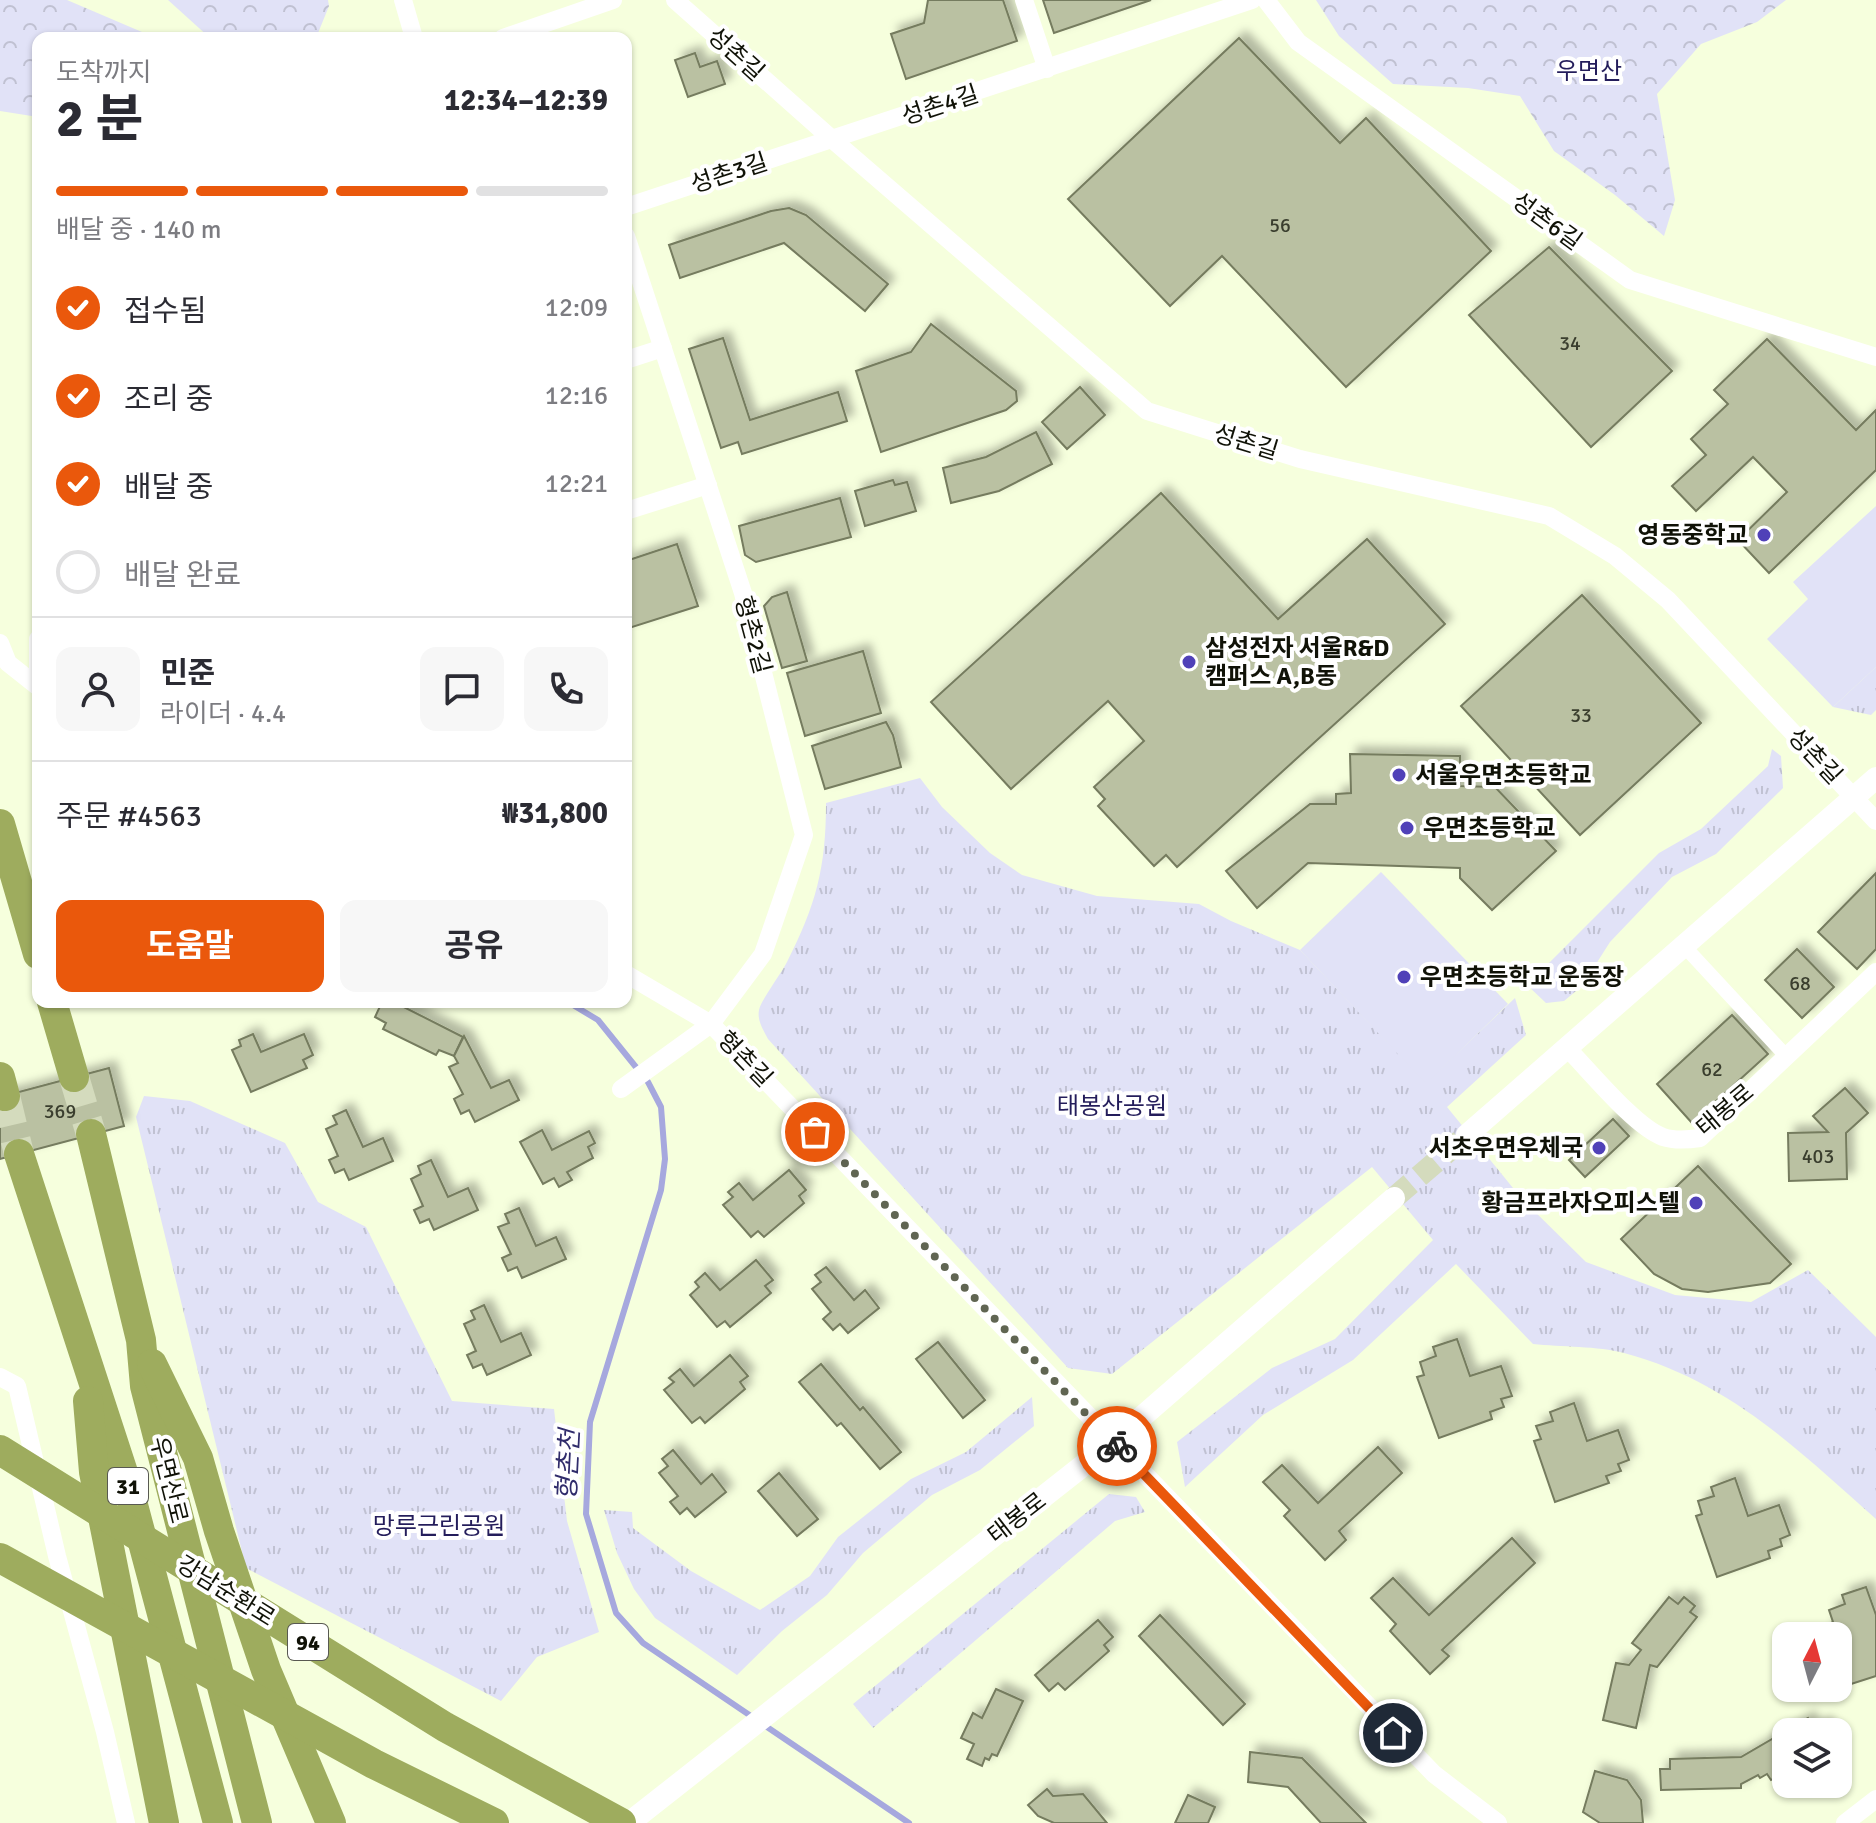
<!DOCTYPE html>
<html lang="ko">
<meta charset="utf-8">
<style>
body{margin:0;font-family:Signika,"Noto Sans KR",sans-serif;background:#f7f7f7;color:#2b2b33;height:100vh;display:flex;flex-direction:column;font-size:30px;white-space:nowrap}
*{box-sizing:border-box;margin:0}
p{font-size:26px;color:#7c7c81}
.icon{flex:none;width:44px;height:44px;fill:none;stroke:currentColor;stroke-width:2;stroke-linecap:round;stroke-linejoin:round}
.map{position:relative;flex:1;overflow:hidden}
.panel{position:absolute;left:32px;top:32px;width:600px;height:976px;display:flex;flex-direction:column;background:#fff;border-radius:16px;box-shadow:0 2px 6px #0004}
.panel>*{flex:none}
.needle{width:52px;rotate:6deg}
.tools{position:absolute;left:1772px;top:1622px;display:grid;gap:16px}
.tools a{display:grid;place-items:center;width:80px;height:80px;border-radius:16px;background:#fff;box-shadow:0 2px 6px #0004;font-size:40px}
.pin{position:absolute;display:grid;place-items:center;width:68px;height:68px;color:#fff;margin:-34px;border:4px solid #fff;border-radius:50%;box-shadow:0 2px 8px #0007}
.courier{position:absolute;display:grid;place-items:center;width:80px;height:80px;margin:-40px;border:6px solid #ea580c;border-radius:50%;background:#fff;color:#222;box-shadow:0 2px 10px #0007}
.head em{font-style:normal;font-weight:700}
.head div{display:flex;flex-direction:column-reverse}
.head{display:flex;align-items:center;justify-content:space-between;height:136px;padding:0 24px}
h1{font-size:52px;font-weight:700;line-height:60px}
.bar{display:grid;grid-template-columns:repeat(4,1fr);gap:12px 8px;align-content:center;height:96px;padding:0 24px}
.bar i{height:10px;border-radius:6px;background:#e1e1e2}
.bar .on{background:#ea580c}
.bar p{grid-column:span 4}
.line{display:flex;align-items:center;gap:20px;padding:0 24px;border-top:2px solid #e1e1e2}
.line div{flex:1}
.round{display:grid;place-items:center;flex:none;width:84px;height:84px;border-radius:16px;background:#f7f7f7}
ol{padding:0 24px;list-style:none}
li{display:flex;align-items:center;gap:24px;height:88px}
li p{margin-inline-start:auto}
li .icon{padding:8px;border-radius:50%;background:#ea580c;color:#fff;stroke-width:4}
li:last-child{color:#7c7c81}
li i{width:44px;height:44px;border:4px solid #e1e1e2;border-radius:50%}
.action{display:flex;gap:16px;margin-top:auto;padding:16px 24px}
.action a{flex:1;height:92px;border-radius:16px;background:#ea580c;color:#fff;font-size:32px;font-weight:700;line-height:92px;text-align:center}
.action a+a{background:#f7f7f7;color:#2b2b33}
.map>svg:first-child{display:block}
.grass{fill:url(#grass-tufts)}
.forest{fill:url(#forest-crowns)}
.pitch{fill:#e1e2f7}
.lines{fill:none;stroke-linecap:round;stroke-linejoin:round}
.stream{stroke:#a6a8de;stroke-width:6}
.building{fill:#bac1a2;stroke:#757b5e;stroke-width:2;filter:url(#shadow)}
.tertiary-tunnel{stroke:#d4dbbd;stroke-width:22;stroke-dasharray:22 11;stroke-linecap:butt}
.trunk-tunnel{stroke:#d4dbbd;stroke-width:30;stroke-dasharray:30 15;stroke-linecap:butt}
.pedestrian{stroke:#fff;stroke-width:14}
.minor{stroke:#fff;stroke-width:18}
.tertiary{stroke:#fff;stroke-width:22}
.trunk{stroke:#9eac5e;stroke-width:30}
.done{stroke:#606552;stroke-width:8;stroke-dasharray:0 14.4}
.route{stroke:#ea580c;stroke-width:10}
.poi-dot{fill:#5041b8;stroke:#fff;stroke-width:3}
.labels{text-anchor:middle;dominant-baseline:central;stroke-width:8;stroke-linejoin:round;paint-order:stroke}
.number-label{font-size:20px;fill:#3a3e2e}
.shield{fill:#fff;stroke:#585951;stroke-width:2}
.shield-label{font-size:22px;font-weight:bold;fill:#101207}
.street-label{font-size:24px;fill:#101207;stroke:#fff}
.park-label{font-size:24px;fill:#241d5b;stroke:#fff}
.poi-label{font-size:24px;font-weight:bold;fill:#101207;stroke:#fff;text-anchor:start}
.water-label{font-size:26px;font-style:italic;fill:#302c6b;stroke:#fff}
</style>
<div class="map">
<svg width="1876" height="1823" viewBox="0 0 1876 1823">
<defs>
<pattern id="grass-tufts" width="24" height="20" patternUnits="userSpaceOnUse" patternTransform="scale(2)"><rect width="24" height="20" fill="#e1e2f7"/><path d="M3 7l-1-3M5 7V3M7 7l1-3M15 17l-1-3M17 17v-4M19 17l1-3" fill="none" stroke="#c0c1d2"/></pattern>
<pattern id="forest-crowns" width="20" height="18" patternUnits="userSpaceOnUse" patternTransform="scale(2)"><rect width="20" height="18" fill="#e1e2f7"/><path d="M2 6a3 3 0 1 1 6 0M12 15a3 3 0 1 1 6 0" fill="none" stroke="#c0c1d2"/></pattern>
<filter id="shadow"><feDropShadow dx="7" dy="-7" stdDeviation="4" flood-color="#0004"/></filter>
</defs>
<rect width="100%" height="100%" fill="#f6ffdd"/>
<!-- grass -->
<g class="grass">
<polygon points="1876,667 1876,710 1871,715 1833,707"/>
<polygon points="1772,749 1781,756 1783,788 1716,854 1672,877 1610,942 1582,986 1564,1001 1546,1003 1527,985 1659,853 1701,829 1768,766"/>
<path d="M 920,778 L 942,807 L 990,853 L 1022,875 L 1097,896 L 1199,904 L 1231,921 L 1300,950 L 1426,1083 L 1515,998 L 1526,1035 L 1447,1107 L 1522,1199 L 1586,1262 L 1675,1295 L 1751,1302 L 1808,1270 L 1876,1337 L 1876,1519 C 1798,1450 1729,1381 1624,1353 C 1598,1346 1561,1347 1533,1344 L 1456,1264 L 1353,1360 L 1263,1415 L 1185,1487 L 1177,1442 L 1272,1368 L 1335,1339 L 1433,1240 L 1372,1167 L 1112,1374 L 1068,1368 L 768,1039 C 763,1029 757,1021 759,1010 C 761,1000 781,974 787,962 C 816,905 826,868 826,803 Z"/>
<polygon points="144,1096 190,1101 285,1143 318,1202 366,1227 452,1401 554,1409 567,1521 599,1632 537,1657 501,1701 246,1568 136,1117"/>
<polygon points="1032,1397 1034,1426 980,1470 932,1495 863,1553 827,1595 782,1631 737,1675 655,1618 634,1589 617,1553 604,1510 632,1512 633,1528 691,1571 760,1610 810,1576 838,1537 911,1479 966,1452"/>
<polygon points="1109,1494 1136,1497 1145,1512 1115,1521 873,1728 853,1704"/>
</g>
<!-- forest -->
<g class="forest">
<polygon points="0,0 67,0 156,38 38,38 38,117 0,111"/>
<polygon points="168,0 328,0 329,6 316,38 210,38"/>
<polygon points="1316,0 1786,0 1757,22 1701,44 1657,94 1675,200 1664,236 1615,195 1554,151 1520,96 1468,88 1393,84 1339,36"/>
</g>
<!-- pitch -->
<g class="pitch">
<polygon points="1876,506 1876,667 1833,707 1767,639 1808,599 1793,582"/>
<polygon points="1381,872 1508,1004 1426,1084 1300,950"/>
</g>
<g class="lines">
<!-- stream -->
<polyline class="stream" points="568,1002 598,1020 648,1082 661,1107 665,1159 661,1190 590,1422 586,1514 616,1613 643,1643 909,1823"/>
</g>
<!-- building -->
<g class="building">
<polygon points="928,0 1003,0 1017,41 906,79 891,34 924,23"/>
<polygon points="1043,0 1151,0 1054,33"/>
<polygon points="1239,38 1340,143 1366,118 1491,251 1346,387 1222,256 1170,306 1068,199"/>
<polygon points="695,53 700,67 717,61 725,84 688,97 675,60"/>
<polygon points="789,208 806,215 888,284 865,311 784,243 680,278 669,245 771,211"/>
<polygon points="1549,247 1672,371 1591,447 1469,315"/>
<polygon points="931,324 1016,391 1017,401 1006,410 881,452 856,371 911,352"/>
<polygon points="723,338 750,420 838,392 847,421 742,454 738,442 721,448 689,349"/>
<polygon points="1767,339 1856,430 1876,410 1876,470 1769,573 1738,540 1787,492 1753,457 1696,511 1672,486 1706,455 1691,439 1728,404 1714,390"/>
<polygon points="1080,387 1105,415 1067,449 1042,422"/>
<polygon points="1036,432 1052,464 999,491 951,503 943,468 986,457"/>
<polygon points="893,480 895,485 907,482 916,511 865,526 855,491"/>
<polygon points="1161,493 1278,619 1367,539 1445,624 1177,867 1166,855 1154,866 1098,806 1105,799 1094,787 1144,741 1108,701 1011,789 931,702"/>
<polygon points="840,498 851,537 756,562 745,555 739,526"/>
<polygon points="677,544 698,606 626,629 626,561"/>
<polygon points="787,592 807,661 782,668 764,606 772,597"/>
<polygon points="1582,595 1701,723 1580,835 1461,706"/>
<polygon points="863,651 881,713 805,736 787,673"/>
<polygon points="886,722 893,735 901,767 825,789 812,746"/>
<polygon points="1350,754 1460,756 1460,786 1495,787 1556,851 1492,910 1460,878 1460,868 1308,863 1257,908 1226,871 1310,804 1336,804 1336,794 1351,793"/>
<polygon points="1876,873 1876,949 1857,969 1818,932"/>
<polygon points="1797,949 1834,987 1802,1018 1765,980"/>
<polygon points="382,1002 394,1002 463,1037 454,1056 439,1050 436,1055 383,1029 386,1023 375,1017"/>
<polygon points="1732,1015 1768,1054 1692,1123 1657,1084"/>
<polygon points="253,1034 261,1052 304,1034 313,1055 303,1060 307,1068 251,1092 232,1050 241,1046 239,1040"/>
<polygon points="464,1036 491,1088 509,1080 519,1100 475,1122 469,1110 461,1114 454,1099 463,1094 449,1067 458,1063 454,1056"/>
<polygon points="109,1068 124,1126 0,1159 0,1097"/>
<polygon points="1845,1088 1868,1113 1846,1133 1847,1179 1789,1181 1788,1133 1828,1132 1813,1116"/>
<polygon points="346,1110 363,1147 383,1138 393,1161 349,1180 344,1169 335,1173 329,1160 338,1156 326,1129 337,1124 333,1116"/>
<polygon points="1613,1119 1629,1136 1585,1177 1569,1160"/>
<polygon points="542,1130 552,1150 589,1131 595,1143 588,1147 593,1158 567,1172 572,1180 559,1187 554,1178 543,1184 520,1142"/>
<polygon points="431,1160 448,1197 468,1188 478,1210 434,1230 429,1219 420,1223 414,1210 423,1206 411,1179 421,1174 418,1166"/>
<polygon points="1698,1166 1791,1264 1770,1283 1708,1292 1682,1289 1654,1274 1621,1239"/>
<polygon points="789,1170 806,1190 799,1196 804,1203 764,1237 758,1231 751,1237 723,1205 733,1197 728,1192 739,1183 753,1200"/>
<polygon points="519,1208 536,1246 556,1237 566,1259 522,1278 517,1267 508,1271 502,1258 511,1254 498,1227 509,1223 505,1214"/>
<polygon points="756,1260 773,1280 765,1286 771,1293 730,1327 725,1321 717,1327 690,1295 699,1287 695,1282 705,1273 720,1290"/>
<polygon points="826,1267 854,1300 865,1290 879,1308 848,1333 840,1324 833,1330 823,1319 831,1312 812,1289 821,1282 815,1275"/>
<polygon points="484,1305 501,1342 521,1333 531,1355 487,1375 482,1364 473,1368 467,1355 476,1351 464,1324 475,1319 471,1311"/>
<polygon points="1457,1339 1470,1376 1501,1366 1512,1396 1501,1399 1504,1407 1490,1412 1492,1419 1439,1438 1417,1377 1424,1375 1420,1362 1436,1356 1433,1347"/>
<polygon points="938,1342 985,1400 963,1418 916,1359"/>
<polygon points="730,1355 748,1376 740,1382 745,1389 705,1423 700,1417 692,1423 664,1390 674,1382 669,1378 680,1369 694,1386"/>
<polygon points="821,1364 860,1410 863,1407 901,1452 880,1469 841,1423 837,1426 799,1382"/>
<polygon points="1574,1403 1587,1441 1618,1430 1629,1460 1618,1464 1621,1471 1606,1476 1609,1483 1555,1502 1534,1441 1541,1439 1536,1426 1553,1421 1550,1412"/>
<polygon points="1378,1447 1402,1473 1339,1531 1346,1540 1325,1560 1284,1516 1290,1510 1263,1482 1282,1465 1318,1503"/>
<polygon points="673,1450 701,1484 712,1474 726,1492 695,1517 687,1508 680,1514 670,1502 678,1496 659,1473 668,1466 662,1459"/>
<polygon points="779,1473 818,1519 797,1536 758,1491"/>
<polygon points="1735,1478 1748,1516 1779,1505 1790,1535 1780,1539 1782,1546 1768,1551 1770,1558 1717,1577 1696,1516 1702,1514 1698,1501 1714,1496 1711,1487"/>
<polygon points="1512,1538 1535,1563 1442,1650 1449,1656 1430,1674 1390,1631 1396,1624 1371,1598 1393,1578 1429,1615"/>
<polygon points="1866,1587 1876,1615 1876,1676 1848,1685 1838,1657 1838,1636 1831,1636 1827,1625 1833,1622 1829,1610 1845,1604 1842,1595"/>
<polygon points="1669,1597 1678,1604 1684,1597 1695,1606 1690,1612 1697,1617 1657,1667 1650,1665 1636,1728 1603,1720 1616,1663 1629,1665 1641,1650 1632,1643"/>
<polygon points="1160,1615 1245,1704 1223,1725 1139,1636"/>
<polygon points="1098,1620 1113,1637 1104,1645 1109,1651 1065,1690 1058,1683 1049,1691 1035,1675"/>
<polygon points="996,1689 1023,1701 997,1756 992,1754 989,1760 985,1758 982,1766 967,1759 974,1744 961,1738 973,1713 982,1718"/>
<polygon points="1808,1718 1814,1729 1824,1723 1829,1732 1786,1732 1786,1771 1771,1780 1767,1774 1760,1778 1758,1775 1741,1784 1741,1788 1661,1790 1660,1769 1670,1769 1670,1759 1741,1757"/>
<polygon points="1250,1752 1302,1758 1366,1823 1321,1823 1288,1787 1248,1782"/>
<polygon points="1595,1771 1627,1780 1641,1800 1643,1823 1600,1823 1583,1812"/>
<polygon points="1047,1789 1053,1796 1083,1794 1107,1823 1054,1823 1038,1816 1028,1805"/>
<polygon points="1188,1795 1215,1807 1208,1823 1175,1823"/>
</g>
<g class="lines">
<!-- tertiary-tunnel -->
<polyline class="tertiary-tunnel" points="1394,1198 1467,1135"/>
<!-- trunk-tunnel -->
<g class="trunk-tunnel">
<polyline points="74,1077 91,1134"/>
<polyline points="5,1096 19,1154"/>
</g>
<!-- pedestrian -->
<polyline class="pedestrian" points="1684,946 1786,1056"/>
<!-- minor -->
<g class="minor">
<polyline points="403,0 414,38"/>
<polyline points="675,0 833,140 1147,411 1300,459 1549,516 1615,556 1668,600 1876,821"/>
<polyline points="1024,0 1047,69"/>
<polyline points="1266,0 1298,42 1630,280 1876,357"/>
<polyline points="503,38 613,0"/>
<polyline points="626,207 1252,0"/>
<polyline points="626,360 663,348"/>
<polyline points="626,511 708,485"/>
<polyline points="38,639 38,686"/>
<polyline points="0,643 8,663 37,686"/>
<polyline points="626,974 711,1024 1434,1774 1498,1823"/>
<path d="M 1567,1048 C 1589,1070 1635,1127 1663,1137 C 1675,1141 1687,1140 1700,1138 L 1876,972"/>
<polyline points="621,1089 711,1024 763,954 804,835 743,593 626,236"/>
<polyline points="0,1377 17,1386 57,1556 105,1732 126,1823"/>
<polyline points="1845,1823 1876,1799"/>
</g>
<!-- tertiary -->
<g class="tertiary">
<polyline points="1467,1135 1876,778"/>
<polyline points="629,1823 1113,1442 1394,1198"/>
</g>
<!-- trunk -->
<g class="trunk">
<polyline points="0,824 38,954"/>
<polyline points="52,1002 74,1077"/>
<polyline points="0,1077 5,1096"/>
<polyline points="91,1134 141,1340 145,1386 257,1823"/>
<polyline points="19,1154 130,1494 218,1823"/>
<polyline points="152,1364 198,1458 219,1531 266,1670 331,1823"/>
<polyline points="88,1401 94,1472 164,1823"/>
<polyline points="0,1450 445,1727 621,1823"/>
<polyline points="0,1558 374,1764 494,1823"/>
</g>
</g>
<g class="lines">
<!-- done -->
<polyline class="done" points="815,1132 1117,1446"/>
<!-- route -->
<polyline class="route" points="1117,1446 1393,1733"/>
</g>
<!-- markers -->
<g class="poi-dot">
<circle cx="1764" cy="535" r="8"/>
<circle cx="1189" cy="662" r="8"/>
<circle cx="1399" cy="775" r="8"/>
<circle cx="1407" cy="828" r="8"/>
<circle cx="1404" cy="977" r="8"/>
<circle cx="1599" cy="1148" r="8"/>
<circle cx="1696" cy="1203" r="8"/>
</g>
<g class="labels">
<!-- number labels -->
<g class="number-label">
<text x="1280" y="225">56</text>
<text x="1570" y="343">34</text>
<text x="1581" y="715">33</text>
<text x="1800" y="983">68</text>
<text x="1712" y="1069">62</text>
<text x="60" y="1111">369</text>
<text x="1818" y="1156">403</text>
</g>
<!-- shield labels -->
<g class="shield">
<rect x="108" y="1468" width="40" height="36" rx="6"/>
<rect x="288" y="1624" width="40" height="36" rx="6"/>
</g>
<g class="shield-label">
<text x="128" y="1486">31</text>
<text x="308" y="1642">94</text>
</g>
<!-- street labels -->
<g class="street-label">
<text transform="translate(736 54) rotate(42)">성촌길</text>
<text transform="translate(940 105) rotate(-18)">성촌4길</text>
<text transform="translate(729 173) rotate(-18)">성촌3길</text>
<text transform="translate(1547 221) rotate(36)">성촌6길</text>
<text transform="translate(1246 442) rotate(17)">성촌길</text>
<text transform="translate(753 635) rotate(75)">형촌2길</text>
<text transform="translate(1815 756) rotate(47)">성촌길</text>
<text transform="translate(745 1059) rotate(46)">형촌길</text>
<text transform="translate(1725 1110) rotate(-40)">태봉로</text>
<text transform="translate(169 1480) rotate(76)">우면산로</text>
<text transform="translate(1017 1518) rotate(-38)">태봉로</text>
<text transform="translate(226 1591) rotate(32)">강남순환로</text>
</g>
<!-- park labels -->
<g class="park-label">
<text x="1589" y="71">우면산</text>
<text x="1112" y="1106">태봉산공원</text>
<text x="439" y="1526">망루근린공원</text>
</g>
<!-- poi labels -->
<g class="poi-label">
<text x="1748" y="535" text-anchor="end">영동중학교</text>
<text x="1205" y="648">삼성전자 서울R&amp;D<tspan x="1205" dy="28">캠퍼스 A,B동</tspan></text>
<text x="1415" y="775">서울우면초등학교</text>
<text x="1423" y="828">우면초등학교</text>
<text x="1420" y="977">우면초등학교 운동장</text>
<text x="1583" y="1148" text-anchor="end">서초우면우체국</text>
<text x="1680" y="1203" text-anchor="end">황금프라자오피스텔</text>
</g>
<!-- water labels -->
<g class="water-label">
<text transform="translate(569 1465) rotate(-87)">형촌천</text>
</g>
</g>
</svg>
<div class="tools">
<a><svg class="needle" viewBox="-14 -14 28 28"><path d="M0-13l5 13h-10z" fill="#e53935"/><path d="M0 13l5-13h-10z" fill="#7c7c81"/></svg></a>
<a><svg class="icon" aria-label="layers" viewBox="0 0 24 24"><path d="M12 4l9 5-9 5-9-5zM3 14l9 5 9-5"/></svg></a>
</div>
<div class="pin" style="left:815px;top:1132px;background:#ea580c"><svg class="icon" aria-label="bag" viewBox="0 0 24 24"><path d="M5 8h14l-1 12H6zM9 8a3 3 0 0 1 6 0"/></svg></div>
<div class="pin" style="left:1393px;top:1733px;background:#1f2937"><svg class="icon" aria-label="home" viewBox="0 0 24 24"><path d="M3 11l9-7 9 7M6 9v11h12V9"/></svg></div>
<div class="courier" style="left:1117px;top:1446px"><svg class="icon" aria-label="bike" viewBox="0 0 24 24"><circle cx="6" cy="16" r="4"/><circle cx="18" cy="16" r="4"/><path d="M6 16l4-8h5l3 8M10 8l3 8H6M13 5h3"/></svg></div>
<section class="panel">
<div class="head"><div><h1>2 분</h1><p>도착까지</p></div><em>12:34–12:39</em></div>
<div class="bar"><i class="on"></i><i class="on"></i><i class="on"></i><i></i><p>배달 중 · 140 m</p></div>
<ol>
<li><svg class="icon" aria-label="check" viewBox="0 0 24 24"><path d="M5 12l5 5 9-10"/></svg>접수됨<p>12:09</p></li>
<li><svg class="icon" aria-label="check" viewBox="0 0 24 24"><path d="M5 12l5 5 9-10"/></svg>조리 중<p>12:16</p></li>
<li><svg class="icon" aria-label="check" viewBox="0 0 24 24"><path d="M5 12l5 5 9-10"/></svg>배달 중<p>12:21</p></li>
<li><i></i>배달 완료</li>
</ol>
<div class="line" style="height:144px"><a class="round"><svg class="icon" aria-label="person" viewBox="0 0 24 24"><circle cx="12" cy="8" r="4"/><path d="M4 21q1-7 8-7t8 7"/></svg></a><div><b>민준</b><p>라이더 · 4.4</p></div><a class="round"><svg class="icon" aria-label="chat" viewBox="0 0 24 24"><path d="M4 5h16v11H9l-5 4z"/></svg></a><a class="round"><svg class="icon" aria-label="phone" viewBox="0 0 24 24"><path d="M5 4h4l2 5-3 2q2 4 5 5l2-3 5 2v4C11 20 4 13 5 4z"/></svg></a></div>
<div class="line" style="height:104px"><div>주문 #4563</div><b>₩31,800</b></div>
<div class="action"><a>도움말</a><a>공유</a></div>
</section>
</div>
